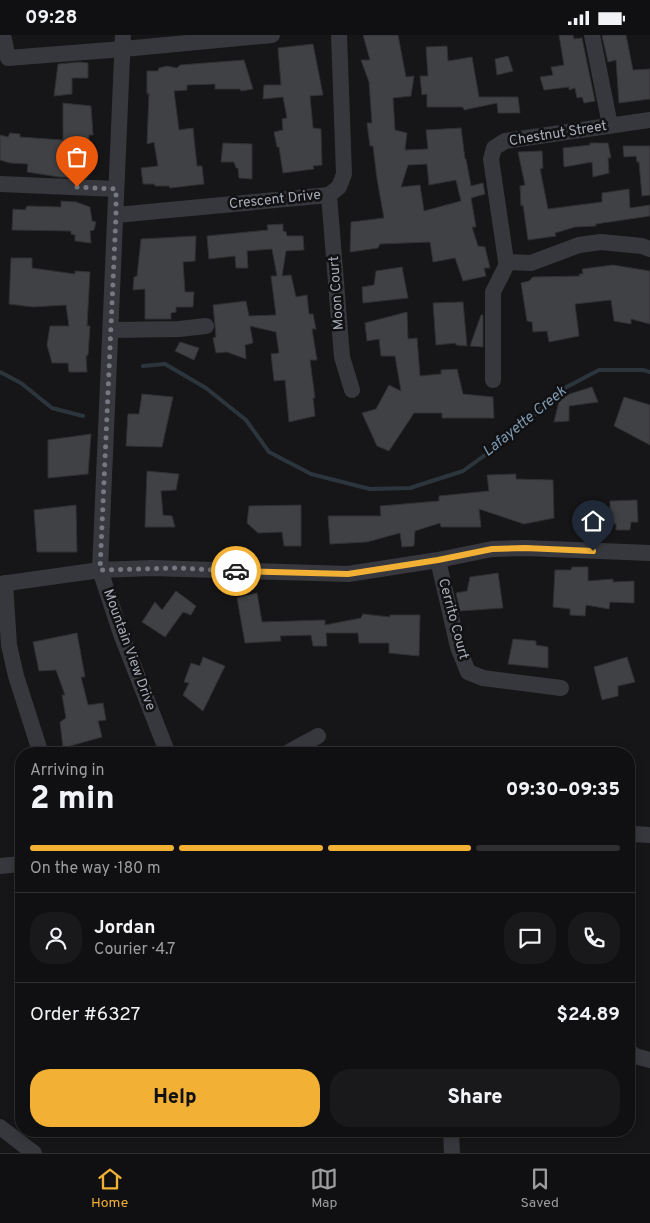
<!DOCTYPE html>
<meta charset="utf-8">
<style>
body{margin:0;font-family:Overpass,sans-serif;background:#19191b;color:#f1f3f6;height:100vh;display:flex;flex-direction:column;font-size:19px;white-space:nowrap}
*{box-sizing:border-box;margin:0}
p{font-size:16px;color:#9c9d9f}
.icon{flex:none;width:28px;height:28px;fill:none;stroke:currentColor;stroke-width:2;stroke-linecap:round;stroke-linejoin:round}
.map{position:relative;flex:1;overflow:hidden}
.details{position:absolute;left:15px;top:712px;width:620px;height:390px;display:flex;flex-direction:column;background:#101012;border-radius:20px;box-shadow:0 2px 8px #0003,0 0 0 1px #303032}
.details>*{flex:none}
.pin{position:absolute;display:grid;place-items:center;width:42px;height:42px;color:#fff;margin:-51px -21px;border-radius:50% 50% 50% 0;rotate:-45deg;box-shadow:0 0 5px #0007}
.pin .icon{rotate:45deg}
.courier{position:absolute;display:grid;place-items:center;width:50px;height:50px;margin:-25px;border:4px solid #f2b134;border-radius:50%;background:#fff;color:#222;box-shadow:0 1px 6px #0007}
.headline em{font-style:normal;font-weight:800}
.headline div{display:flex;flex-direction:column-reverse}
.headline{display:flex;align-items:center;justify-content:space-between;height:85px;padding:0 15px}
h1{font-size:32px;font-weight:800;line-height:38px}
.bar{display:grid;grid-template-columns:repeat(4,1fr);gap:8px 5px;align-content:center;height:60px;padding:0 15px}
.bar i{height:6px;border-radius:4px;background:#303032}
.bar .current{background:#f2b134}
.bar p{grid-column:span 4}
.line{display:flex;align-items:center;gap:12px;padding:0 15px;border-top:1px solid #303032}
.line div{flex:1}
.round{display:grid;place-items:center;flex:none;width:52px;height:52px;border-radius:20px;background:#19191b}
.action{display:flex;gap:10px;margin-top:auto;padding:10px 15px}
.action a{flex:1;height:58px;border-radius:20px;background:#f2b134;color:#111;font-size:20px;font-weight:800;line-height:58px;text-align:center}
.action a+a{background:#19191b;color:#f1f3f6}
.status{display:flex;justify-content:space-between;align-items:center;height:35px;padding:0 25px;background:#101012;direction:ltr}
.status svg{height:14px;fill:currentColor}
.dock{display:flex;justify-content:space-around;align-items:center;height:70px;border-top:1px solid #303032;background:#101012;font-size:14px;color:#9c9d9f}
.dock a{display:grid;justify-items:center;gap:2px}
.dock .current{color:#f2b134}
.map>svg:first-child{display:block}
.lines{fill:none;stroke-linecap:round;stroke-linejoin:round}
.stream{stroke:#2c353c;stroke-width:4}
.building{fill:#404145;stroke:#303034;fill-rule:evenodd}
.minor{stroke:#37383d;stroke-width:16}
.done{stroke:#757880;stroke-width:5;stroke-dasharray:0 9}
.route{stroke:#f2b134;stroke-width:6}
.labels{text-anchor:middle;dominant-baseline:central;stroke-width:5;stroke-linejoin:round;paint-order:stroke}
.street-label{font-size:14px;fill:#a8adb8;stroke:#111113}
.water-label{font-size:15px;font-style:italic;fill:#7f9bb3;stroke:#111113}
</style>
<div class="status"><b>09:28</b><svg viewBox="0 0 49 12"><path d="M0 12V9h3v3zM5 12V6h3v6zM10 12V3h3v9zM15 12V0h3v12zM26 1h20v11H26zM47 4h2v5h-2z"/></svg></div>
<div class="map">
<svg width="650" height="1118" viewBox="0 0 650 1118">
<rect width="100%" height="100%" fill="#161618"/>
<g class="lines">
<!-- stream -->
<g class="stream">
<polyline points="143,331 165,329 206,353 246,385 269,417 311,439 370,454 410,453 463,436 517,397 557,357 599,335 643,335 650,337"/>
<polyline points="0,337 21,348 52,373 83,381"/>
</g>
</g>
<!-- building -->
<g class="building">
<path d="M 363,0 L 398,0 L 406,42 L 414,41 L 411,61 L 393,63 L 395,95 L 407,98 L 405,115 L 428,114 L 426,95 L 461,93 L 465,124 L 466,124 L 471,151 L 483,148 L 485,159 L 471,163 L 476,192 L 472,192 L 478,211 L 485,212 L 490,233 L 484,233 L 486,241 L 463,246 L 455,223 L 433,227 L 430,207 L 380,209 L 378,213 L 350,217 L 351,187 L 384,183 L 377,144 L 373,111 L 370,111 L 367,88 L 372,88 L 369,47 L 361,25 L 370,25 ZM 427,129 L 429,150 L 456,145 L 461,166 L 424,176 L 420,150 L 401,152 L 408,130 Z"/>
<polygon points="559,0 573,0 574,4 582,3 595,66 584,68 582,62 577,63 575,53 569,55 569,52 544,55 540,42 553,40 551,32 564,30"/>
<polygon points="604,0 626,0 633,35 650,34 650,64 619,68 616,25 608,27 602,1"/>
<polygon points="313,9 323,60 310,61 313,93 321,94 322,130 313,131 314,134 283,138 279,112 277,112 274,97 283,95 282,84 287,83 283,62 263,64 264,50 281,50 278,13"/>
<polygon points="447,11 448,26 472,22 479,62 518,62 520,78 498,78 497,68 464,75 463,72 427,72 427,59 422,60 420,41 428,41 426,12"/>
<polygon points="508,21 513,36 497,40 495,24"/>
<polygon points="244,25 253,54 241,56 240,54 215,54 215,49 187,50 187,55 174,56 179,95 193,93 197,131 202,131 204,149 170,153 169,151 155,151 154,149 143,149 141,133 158,131 154,107 147,109 149,58 147,59 147,36 158,36 159,33 167,31 177,33 180,30"/>
<polygon points="80,27 88,28 88,43 72,43 72,59 54,61 58,29"/>
<polygon points="63,68 91,71 93,100 89,100 87,143 59,142 27,137 28,129 10,128 0,125 0,100 8,102 10,98 20,99 20,102 63,105"/>
<polygon points="223,108 252,109 252,144 239,143 238,133 236,133 234,127 221,127"/>
<polygon points="590,108 608,108 611,123 608,123 609,138 593,142 592,127 564,132 563,113 590,110"/>
<polygon points="623,111 650,111 650,160 642,161 639,127 637,127 636,121 624,122"/>
<polygon points="542,116 543,133 540,134 548,174 602,167 602,158 629,154 630,173 650,170 650,181 596,189 596,191 575,192 555,198 556,201 528,205 523,170 521,171 520,151 525,150 518,117"/>
<polygon points="61,166 76,167 90,172 92,186 96,187 94,195 90,196 91,208 75,206 75,200 71,199 71,196 12,195 13,174 25,175 27,171 61,172"/>
<polygon points="283,189 283,196 286,197 287,201 303,201 304,215 286,216 282,241 291,240 296,262 307,260 309,279 313,279 316,294 312,294 317,325 310,325 315,363 313,363 315,381 289,387 285,345 274,346 271,319 279,318 276,297 250,291 253,308 245,310 246,324 227,317 216,318 213,303 216,302 213,270 246,266 249,281 276,280 271,241 277,241 272,214 247,216 248,233 236,233 235,221 209,224 207,201 268,195 267,190"/>
<polygon points="196,201 195,226 183,227 185,257 194,257 193,272 176,272 176,277 171,278 171,284 145,284 145,254 133,255 134,242 137,241 141,204"/>
<polygon points="11,223 32,223 32,233 75,239 75,236 90,237 87,291 90,291 88,320 86,321 87,337 69,337 68,328 52,328 47,310 50,291 69,291 66,270 33,272 9,269"/>
<polygon points="613,230 650,236 650,289 631,284 631,289 614,286 611,265 575,269 579,301 549,307 547,296 533,297 532,287 527,286 521,248 529,246 533,242 580,241 579,239 583,239 582,234"/>
<polygon points="402,232 408,263 363,268 362,252 374,250 376,236"/>
<polygon points="463,267 467,311 456,310 456,308 436,310 433,268"/>
<polygon points="407,277 408,304 417,303 420,341 441,339 441,335 457,334 463,359 493,362 494,383 442,383 442,378 414,378 389,416 377,411 362,378 376,374 389,350 401,356 395,321 381,321 379,304 367,306 365,288"/>
<polygon points="481,280 483,280 483,312 470,311"/>
<polygon points="180,307 199,313 194,325 175,316"/>
<polygon points="592,352 598,367 569,371 569,386 554,387 560,362"/>
<polygon points="142,359 173,362 162,412 126,411 128,379 139,379"/>
<polygon points="624,362 650,370 650,410 614,391"/>
<polygon points="91,399 88,439 48,443 48,405"/>
<polygon points="147,436 179,439 176,455 161,456 163,480 172,481 175,492 145,492"/>
<polygon points="516,439 516,444 553,445 554,483 524,489 479,474 481,492 441,492 440,488 415,496 414,511 402,512 400,498 367,507 330,509 328,481 381,481 380,471 439,466 439,461 489,456 487,440"/>
<polygon points="637,465 638,487 631,487 630,495 616,495 616,489 610,488 610,466"/>
<polygon points="76,470 77,517 37,517 34,475"/>
<polygon points="301,470 301,511 284,511 282,497 258,498 247,488 249,471"/>
<polygon points="572,532 588,532 588,546 613,544 613,547 634,546 634,568 610,567 609,574 586,570 585,581 570,580 570,574 553,572 555,535 571,535"/>
<polygon points="498,538 503,573 460,576 456,558 467,556 470,542"/>
<polygon points="176,556 196,571 191,580 183,577 165,602 142,587 155,567 162,575"/>
<polygon points="257,558 262,587 325,585 325,590 361,583 363,579 390,582 390,580 420,580 419,621 389,618 389,608 359,608 358,598 326,598 327,611 313,611 311,600 280,601 281,606 245,608 237,563"/>
<polygon points="77,598 85,642 81,642 88,670 103,668 106,685 98,686 102,702 63,713 60,687 66,683 62,660 65,660 56,635 39,636 33,607"/>
<polygon points="513,604 536,606 536,610 548,612 548,633 508,629"/>
<polygon points="203,622 225,631 203,676 183,660 189,648 184,647 191,628 200,631"/>
<polygon points="627,622 635,647 618,651 618,661 602,665 594,632"/>
</g>
<g class="lines">
<!-- minor -->
<g class="minor">
<polyline points="3,0 8,23 123,14 272,0"/>
<polyline points="123,0 100,535 121,599 168,719"/>
<polyline points="592,0 610,90"/>
<polyline points="0,149 116,154"/>
<polyline points="329,160 342,322 352,355"/>
<polyline points="116,180 329,160 339,152 344,139 339,0"/>
<polyline points="508,227 506,226 491,124 494,113 505,106 650,85"/>
<polyline points="508,227 531,228 579,210 601,207 642,211 650,214"/>
<polyline points="111,295 179,294 206,291"/>
<polyline points="493,345 493,257 508,227"/>
<polyline points="438,525 458,612 468,637 483,643 561,653"/>
<polyline points="5,548 9,610 16,641 41,719"/>
<polyline points="0,549 100,535 152,533 348,539 438,525 492,514 525,513 650,518"/>
<polyline points="285,719 318,701"/>
<polyline points="629,801 634,799 650,800"/>
<polyline points="0,831 21,829"/>
<polyline points="629,1016 635,1021 650,1025"/>
<polyline points="0,1092 34,1118"/>
<polyline points="451,1096 452,1118"/>
</g>
</g>
<g class="lines">
<!-- done -->
<polyline class="done" points="77,152 116,154 116,180 100,535 177,533 236,536"/>
<!-- route -->
<polyline class="route" points="236,536 348,539 438,525 492,514 525,513 593,516"/>
</g>
<g class="labels">
<!-- street labels -->
<g class="street-label">
<text transform="translate(558 99) rotate(-9)">Chestnut Street</text>
<text transform="translate(275 165) rotate(-6)">Crescent Drive</text>
<text transform="translate(337 258) rotate(-94)">Moon Court</text>
<text transform="translate(453 584) rotate(75)">Cerrito Court</text>
<text transform="translate(129 615) rotate(70)">Mountain View Drive</text>
</g>
<!-- water labels -->
<g class="water-label">
<text transform="translate(525 387) rotate(-39)">Lafayette Creek</text>
</g>
</g>
</svg>
<div class="pin" style="left:77px;top:152px;background:#ea580c"><svg class="icon" aria-label="bag" viewBox="0 0 24 24"><path d="M5 8h14l-1 12H6zM9 8a3 3 0 0 1 6 0"/></svg></div>
<div class="pin" style="left:593px;top:516px;background:#1f2937"><svg class="icon" aria-label="home" viewBox="0 0 24 24"><path d="M3 11l9-7 9 7M6 9v11h12V9"/></svg></div>
<div class="courier" style="left:236px;top:536px"><svg class="icon" aria-label="car" viewBox="0 0 24 24"><path d="M5 17H2v-5l4-1 3-4h7l3 4 3 1v5h-3M9 17h6M6 11h13"/><circle cx="7" cy="17" r="2"/><circle cx="17" cy="17" r="2"/></svg></div>
<section class="details">
<div class="headline"><div><h1>2 min</h1><p>Arriving in</p></div><em>09:30–09:35</em></div>
<div class="bar"><i class="current"></i><i class="current"></i><i class="current"></i><i></i><p>On the way · 180 m</p></div>
<div class="line" style="height:90px"><a class="round"><svg class="icon" aria-label="person" viewBox="0 0 24 24"><circle cx="12" cy="8" r="4"/><path d="M4 21q1-7 8-7t8 7"/></svg></a><div><b>Jordan</b><p>Courier · 4.7</p></div><a class="round"><svg class="icon" aria-label="chat" viewBox="0 0 24 24"><path d="M4 5h16v11H9l-5 4z"/></svg></a><a class="round"><svg class="icon" aria-label="phone" viewBox="0 0 24 24"><path d="M5 4h4l2 5-3 2q2 4 5 5l2-3 5 2v4C11 20 4 13 5 4z"/></svg></a></div>
<div class="line" style="height:65px"><div>Order #6327</div><b>$24.89</b></div>
<div class="action"><a>Help</a><a>Share</a></div>
</section>
</div>
<nav class="dock">
<a class="current"><svg class="icon" aria-label="home" viewBox="0 0 24 24"><path d="M3 11l9-7 9 7M6 9v11h12V9"/></svg>Home</a>
<a><svg class="icon" aria-label="map" viewBox="0 0 24 24"><path d="M3 6l6-2 6 2 6-2v14l-6 2-6-2-6 2zM9 4v14M15 6v14"/></svg>Map</a>
<a><svg class="icon" aria-label="saved" viewBox="0 0 24 24"><path d="M7 4h10v16l-5-4-5 4z"/></svg>Saved</a>
</nav>
